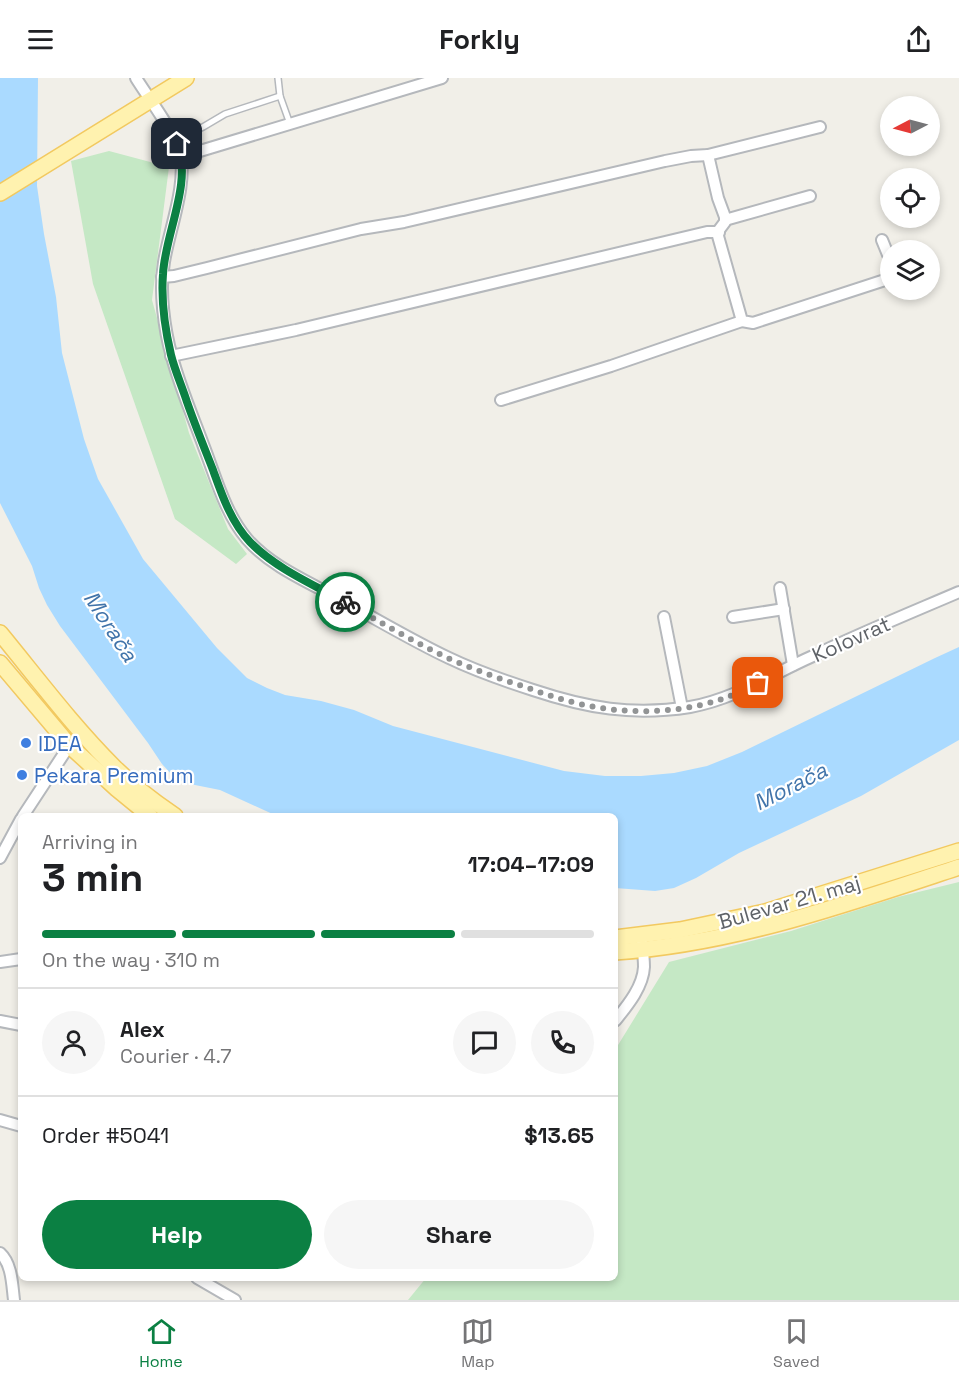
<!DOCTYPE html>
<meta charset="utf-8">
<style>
body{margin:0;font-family:"Space Grotesk",sans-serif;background:#f6f6f6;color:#202124;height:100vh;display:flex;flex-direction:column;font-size:22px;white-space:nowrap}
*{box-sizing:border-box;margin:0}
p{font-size:20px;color:#757577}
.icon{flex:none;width:33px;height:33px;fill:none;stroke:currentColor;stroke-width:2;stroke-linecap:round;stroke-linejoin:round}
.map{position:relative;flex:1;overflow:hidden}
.side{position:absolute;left:18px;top:735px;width:600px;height:468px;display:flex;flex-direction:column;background:#fff;border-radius:9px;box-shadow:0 3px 9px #0003}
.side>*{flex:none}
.needle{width:39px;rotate:264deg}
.fabs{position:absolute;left:880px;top:18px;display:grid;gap:12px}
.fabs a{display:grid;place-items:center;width:60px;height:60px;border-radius:50%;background:#fff;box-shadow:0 3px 9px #0003;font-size:30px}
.pin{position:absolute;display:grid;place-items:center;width:51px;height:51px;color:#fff;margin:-26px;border-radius:12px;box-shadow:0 3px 9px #0006}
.courier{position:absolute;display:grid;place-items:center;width:60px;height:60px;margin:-30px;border:4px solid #0b8043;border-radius:50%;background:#fff;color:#222;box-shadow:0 2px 8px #0007}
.headline em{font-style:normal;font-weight:800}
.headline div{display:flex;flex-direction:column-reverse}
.headline{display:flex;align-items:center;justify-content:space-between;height:102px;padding:0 24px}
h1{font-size:39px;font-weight:800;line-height:45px}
.bar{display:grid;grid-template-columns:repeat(4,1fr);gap:9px 6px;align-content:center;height:72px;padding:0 24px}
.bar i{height:8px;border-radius:4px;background:#e0e0e0}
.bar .on{background:#0b8043}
.bar p{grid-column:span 4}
.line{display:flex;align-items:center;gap:15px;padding:0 24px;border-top:2px solid #e0e0e0}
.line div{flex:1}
.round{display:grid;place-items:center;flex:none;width:63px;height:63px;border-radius:32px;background:#f6f6f6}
.cta{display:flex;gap:12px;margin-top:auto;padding:12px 24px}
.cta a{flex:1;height:69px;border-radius:36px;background:#0b8043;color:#fff;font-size:24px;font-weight:800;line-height:69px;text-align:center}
.cta a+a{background:#f6f6f6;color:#202124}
header{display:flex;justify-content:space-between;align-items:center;height:78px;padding:0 24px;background:#fff;font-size:27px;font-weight:800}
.dock{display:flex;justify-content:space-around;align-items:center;height:84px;border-top:2px solid #e0e0e0;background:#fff;font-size:16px;color:#757577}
.dock a{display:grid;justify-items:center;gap:3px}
.dock .on{color:#0b8043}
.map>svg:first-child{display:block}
.green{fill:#c5e8c5}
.water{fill:#aadaff}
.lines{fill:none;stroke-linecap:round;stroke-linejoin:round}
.service-casing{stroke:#b5b8bc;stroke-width:8}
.minor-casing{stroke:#b5b8bc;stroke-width:14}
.primary-casing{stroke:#f2c960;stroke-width:18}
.service{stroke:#fff;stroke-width:5}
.minor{stroke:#fff;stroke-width:10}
.primary{stroke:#fff2af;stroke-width:15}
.done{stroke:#929495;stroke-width:6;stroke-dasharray:0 10.8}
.route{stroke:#0b8043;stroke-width:8}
.shop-dot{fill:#3f7fe0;stroke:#fff;stroke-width:2}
.labels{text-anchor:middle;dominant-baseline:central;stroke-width:4.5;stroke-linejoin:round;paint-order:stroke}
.street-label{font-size:21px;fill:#5f6368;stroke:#fff}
.shop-label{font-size:21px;fill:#366cbe;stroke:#fff;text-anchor:start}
.water-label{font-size:22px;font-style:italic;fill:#4174aa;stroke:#fff}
</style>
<header><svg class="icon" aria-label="menu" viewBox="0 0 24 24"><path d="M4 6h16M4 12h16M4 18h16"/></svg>Forkly<svg class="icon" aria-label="share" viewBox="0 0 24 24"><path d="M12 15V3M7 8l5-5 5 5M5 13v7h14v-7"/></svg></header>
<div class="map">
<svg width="959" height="1222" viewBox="0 0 959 1222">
<rect width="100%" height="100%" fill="#f1efe8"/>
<!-- green -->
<g class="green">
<polygon points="109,73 169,89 152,222 189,355 228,451 247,476 236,486 175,441 93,206 71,83"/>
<polygon points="959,804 959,1222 408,1222 426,1200 615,1200 615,972 669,884 791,853 898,819"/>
</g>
<!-- water -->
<polygon class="water" points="0,0 38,0 37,108 44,156 56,219 62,275 84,361 98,401 143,481 217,570 247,600 267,610 285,617 321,623 354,632 393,648 564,693 605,698 641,698 674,695 707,688 742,674 935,580 959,569 959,662 861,718 739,775 696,800 674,810 655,813 615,810 615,738 277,738 220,712 185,705 173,698 162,686 148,665 60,548 47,527 39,510 32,488 0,425"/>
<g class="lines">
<defs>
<g id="service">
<polyline points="278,0 280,18 290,46"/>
<polyline points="175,62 203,49 225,36 280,18"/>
</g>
<g id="minor">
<path d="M 136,0 C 149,21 171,49 179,71 C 189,103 169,152 164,184 C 159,212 164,251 172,279 C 180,309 193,339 204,369 C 216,400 225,435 247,461 C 271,489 311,505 343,523 C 378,542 413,563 449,580 C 476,593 505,603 533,612 C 587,630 632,638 690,629 C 735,621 772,596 813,578 C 861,555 910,535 959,514"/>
<polyline points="708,77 718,120 725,139 725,144 719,152 718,158 742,243 753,245 885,202 891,197"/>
<polyline points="180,78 200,73 442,0"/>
<polyline points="725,142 810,118"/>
<polyline points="882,162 891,184"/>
<polyline points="162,199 174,198 207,190 361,151 404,144 665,83 691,78 708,77 820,49"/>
<polyline points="171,278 296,252 707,154 719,154"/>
<polyline points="501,322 611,288 742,243"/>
<polyline points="780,510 793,587"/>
<polyline points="664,539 682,630"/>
<polyline points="733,539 784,531"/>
<polyline points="23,738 65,674 83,656"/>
<polyline points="0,780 21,741"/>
<polyline points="0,884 21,881"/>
<polyline points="0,943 21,947"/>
<path d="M 615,943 C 627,928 643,909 644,889 C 644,881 643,873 642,865"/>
<polyline points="0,1042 21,1048"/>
<path d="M 0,1175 C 12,1186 12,1206 14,1222"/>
<polyline points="197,1200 235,1222"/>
</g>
<g id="primary">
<polyline points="0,115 186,0"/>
<path d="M 0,555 C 37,600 72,647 114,689 C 132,707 153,723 175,738"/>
<polyline points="0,585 70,668 117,711 150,738"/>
<polyline points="615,860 680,852 765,834 959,773"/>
<path d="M 615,874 C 734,866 847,826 959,789"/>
</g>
</defs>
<!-- service casing -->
<use href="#service" class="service-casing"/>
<!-- minor casing -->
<use href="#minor" class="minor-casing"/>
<!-- primary casing -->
<use href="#primary" class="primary-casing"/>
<!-- service -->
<use href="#service" class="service"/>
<!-- minor -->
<use href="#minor" class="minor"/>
<!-- primary -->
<use href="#primary" class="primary"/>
</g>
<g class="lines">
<!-- done -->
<path class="done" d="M 345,524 C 380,544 414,564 450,581 C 477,593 504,602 531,611 C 547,617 563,622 580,626 C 623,636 673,636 716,623 C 730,619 744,612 758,605"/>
<!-- route -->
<path class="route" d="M 177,66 C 193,104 165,156 163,196 C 161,222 165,251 171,277 C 175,293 182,308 187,324 C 195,347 204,369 213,392 C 222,417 231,444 250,464 C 275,490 314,507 345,524"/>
</g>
<!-- markers -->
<g class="shop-dot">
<circle cx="26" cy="665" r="6"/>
<circle cx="22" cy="697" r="6"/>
</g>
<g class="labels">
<!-- street labels -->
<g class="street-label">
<text transform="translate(851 561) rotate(-24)">Kolovrat</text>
<text transform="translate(789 824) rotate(-16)">Bulevar 21. maj</text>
</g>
<!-- shop labels -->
<g class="shop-label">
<text x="38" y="665">IDEA</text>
<text x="34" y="697">Pekara Premium</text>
</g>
<!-- water labels -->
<g class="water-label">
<text transform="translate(111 548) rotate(57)">Morača</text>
<text transform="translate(790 708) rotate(-27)">Morača</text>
</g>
</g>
</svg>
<div class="fabs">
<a><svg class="needle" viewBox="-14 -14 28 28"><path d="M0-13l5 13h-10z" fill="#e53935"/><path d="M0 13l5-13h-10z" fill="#757577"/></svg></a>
<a><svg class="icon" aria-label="locate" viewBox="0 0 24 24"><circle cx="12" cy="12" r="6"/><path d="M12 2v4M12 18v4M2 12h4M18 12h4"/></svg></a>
<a><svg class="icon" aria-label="layers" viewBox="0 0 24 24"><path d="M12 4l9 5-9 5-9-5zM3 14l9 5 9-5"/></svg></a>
</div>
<div class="pin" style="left:758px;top:605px;background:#ea580c"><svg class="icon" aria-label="bag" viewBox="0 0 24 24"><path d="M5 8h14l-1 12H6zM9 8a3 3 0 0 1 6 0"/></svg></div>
<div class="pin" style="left:177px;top:66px;background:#1f2937"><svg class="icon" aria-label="home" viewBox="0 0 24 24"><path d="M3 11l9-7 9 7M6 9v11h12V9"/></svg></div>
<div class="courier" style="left:345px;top:524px"><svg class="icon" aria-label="bike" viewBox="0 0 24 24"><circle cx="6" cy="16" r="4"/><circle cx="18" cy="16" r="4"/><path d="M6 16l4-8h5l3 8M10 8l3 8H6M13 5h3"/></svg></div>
<section class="side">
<div class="headline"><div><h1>3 min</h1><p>Arriving in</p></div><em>17:04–17:09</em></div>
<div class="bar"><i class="on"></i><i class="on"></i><i class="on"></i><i></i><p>On the way · 310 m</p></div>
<div class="line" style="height:108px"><a class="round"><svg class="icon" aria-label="person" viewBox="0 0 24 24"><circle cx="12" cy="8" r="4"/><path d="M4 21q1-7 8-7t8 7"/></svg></a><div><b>Alex</b><p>Courier · 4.7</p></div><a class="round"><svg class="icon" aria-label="chat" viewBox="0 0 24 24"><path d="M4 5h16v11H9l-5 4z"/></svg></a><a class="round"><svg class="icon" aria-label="phone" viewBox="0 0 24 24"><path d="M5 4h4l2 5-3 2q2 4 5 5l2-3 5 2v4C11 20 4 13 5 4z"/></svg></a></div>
<div class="line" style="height:78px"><div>Order #5041</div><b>$13.65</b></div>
<div class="cta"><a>Help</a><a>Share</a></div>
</section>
</div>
<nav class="dock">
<a class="on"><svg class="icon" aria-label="home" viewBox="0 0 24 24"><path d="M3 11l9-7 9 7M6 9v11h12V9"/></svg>Home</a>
<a><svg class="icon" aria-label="map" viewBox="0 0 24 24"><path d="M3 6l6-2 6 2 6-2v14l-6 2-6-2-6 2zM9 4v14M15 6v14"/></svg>Map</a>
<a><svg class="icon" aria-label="saved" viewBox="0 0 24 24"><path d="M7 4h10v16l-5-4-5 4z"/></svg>Saved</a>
</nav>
